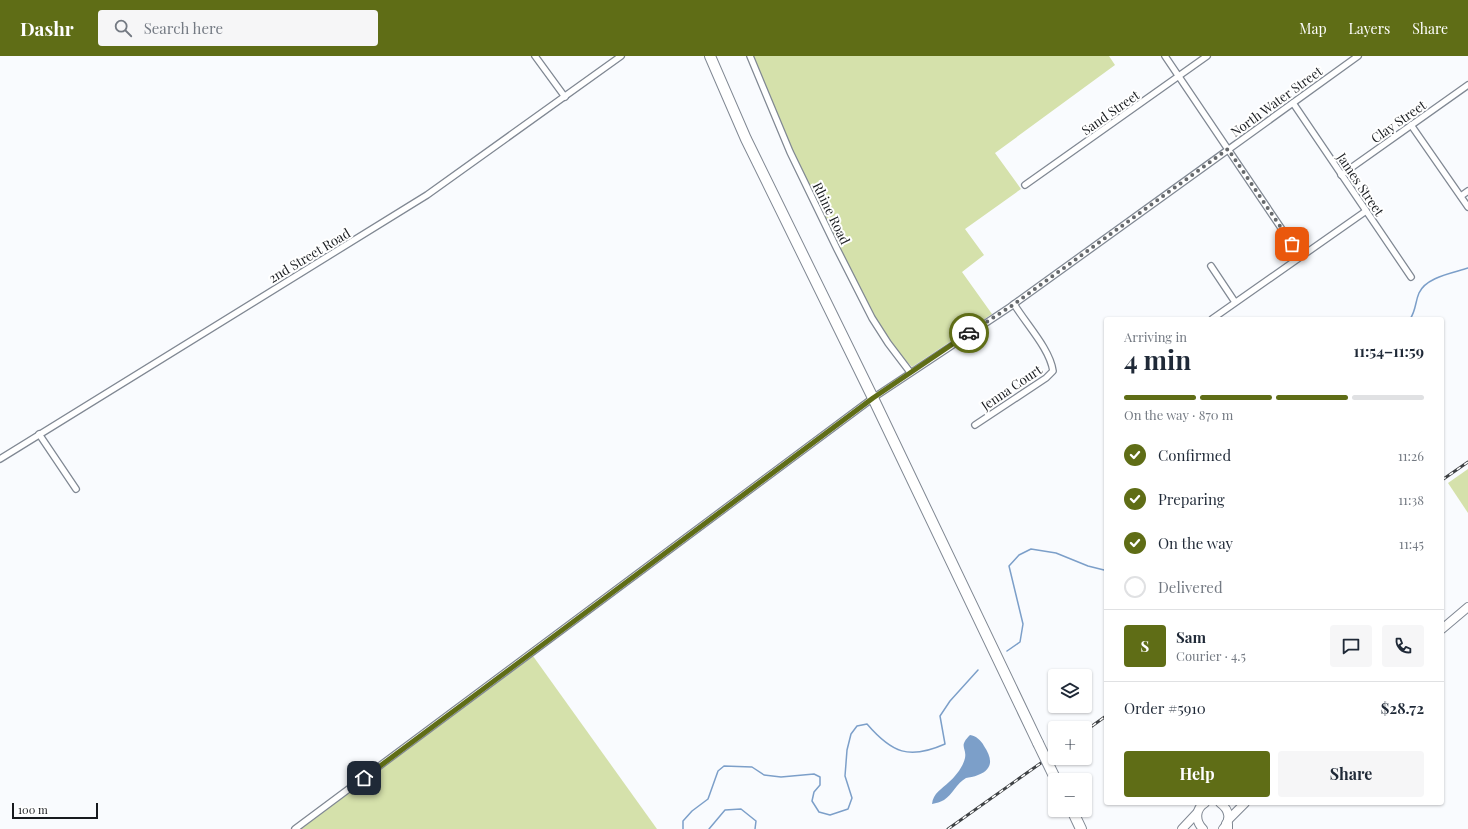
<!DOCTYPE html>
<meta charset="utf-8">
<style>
body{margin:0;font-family:"Playfair Display",serif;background:#f6f6f7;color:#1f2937;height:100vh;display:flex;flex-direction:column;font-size:15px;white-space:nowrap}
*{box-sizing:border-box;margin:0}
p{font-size:13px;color:#747a83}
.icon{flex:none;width:22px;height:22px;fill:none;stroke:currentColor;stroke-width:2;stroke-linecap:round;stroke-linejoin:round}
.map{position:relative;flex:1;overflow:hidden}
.panel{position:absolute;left:1104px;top:261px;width:340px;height:488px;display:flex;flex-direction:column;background:#fff;border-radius:4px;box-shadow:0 1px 3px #0004}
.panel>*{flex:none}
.fabs{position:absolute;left:1048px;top:613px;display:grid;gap:8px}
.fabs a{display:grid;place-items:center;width:44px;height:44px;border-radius:4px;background:#fff;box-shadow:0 1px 3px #0004;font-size:20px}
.scale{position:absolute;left:12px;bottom:10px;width:86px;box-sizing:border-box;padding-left:4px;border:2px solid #171a1e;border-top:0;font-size:11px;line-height:14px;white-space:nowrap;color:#171a1e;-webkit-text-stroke:3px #fff;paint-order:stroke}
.pin{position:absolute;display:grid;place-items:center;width:34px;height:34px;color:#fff;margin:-17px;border-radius:8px;box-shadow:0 2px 6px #0006}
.courier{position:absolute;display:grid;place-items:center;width:40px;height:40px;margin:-20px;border:3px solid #5f6d16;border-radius:50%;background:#fff;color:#222;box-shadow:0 1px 5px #0007}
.head em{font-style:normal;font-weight:700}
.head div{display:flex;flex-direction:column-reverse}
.head{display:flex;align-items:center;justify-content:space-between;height:68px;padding:0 20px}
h1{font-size:26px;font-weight:700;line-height:30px}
.bar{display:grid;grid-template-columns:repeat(4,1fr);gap:6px 4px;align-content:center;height:48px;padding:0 20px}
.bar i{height:5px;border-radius:3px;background:#e0e1e3}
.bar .current{background:#5f6d16}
.bar p{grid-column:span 4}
.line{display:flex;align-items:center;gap:10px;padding:0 20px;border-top:1px solid #e0e1e3}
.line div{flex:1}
.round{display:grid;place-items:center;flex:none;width:42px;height:42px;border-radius:4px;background:#f6f6f7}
ol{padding:0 20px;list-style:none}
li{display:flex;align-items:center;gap:12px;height:44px}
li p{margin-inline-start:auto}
li .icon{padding:4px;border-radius:50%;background:#5f6d16;color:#fff;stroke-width:4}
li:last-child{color:#747a83}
li i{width:22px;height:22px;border:2px solid #e0e1e3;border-radius:50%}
.cta{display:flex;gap:8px;margin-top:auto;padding:8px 20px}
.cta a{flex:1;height:46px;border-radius:4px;background:#5f6d16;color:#fff;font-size:16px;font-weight:700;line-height:46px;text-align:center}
.cta a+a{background:#f6f6f7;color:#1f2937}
header{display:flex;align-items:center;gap:24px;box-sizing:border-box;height:56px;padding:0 20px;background:#5f6d16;color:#fff}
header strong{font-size:19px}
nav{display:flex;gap:22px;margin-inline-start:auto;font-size:14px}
.search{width:280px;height:36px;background:#f6f6f7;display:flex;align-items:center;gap:10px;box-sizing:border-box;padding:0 14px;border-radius:4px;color:#747a83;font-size:15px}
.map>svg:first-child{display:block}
.green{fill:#d5e1ab}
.water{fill:#7c9fc9}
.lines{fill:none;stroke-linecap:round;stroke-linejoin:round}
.stream{stroke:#7c9fc9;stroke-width:1.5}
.street-casing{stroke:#808893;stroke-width:8}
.secondary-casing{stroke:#808893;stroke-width:10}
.highway-casing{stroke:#808893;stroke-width:12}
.street{stroke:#fff;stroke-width:5.5}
.secondary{stroke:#fff;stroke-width:8}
.highway{stroke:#fff;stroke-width:10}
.rail-casing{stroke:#3f4245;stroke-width:3}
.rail{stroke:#fff;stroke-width:1.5;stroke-dasharray:4.5;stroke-linecap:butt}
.highway-bridge-casing{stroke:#808893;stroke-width:12;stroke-linecap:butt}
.highway-bridge{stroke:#fff;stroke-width:10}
.done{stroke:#66696c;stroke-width:4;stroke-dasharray:0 7.2}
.route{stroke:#5f6d16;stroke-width:5}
.labels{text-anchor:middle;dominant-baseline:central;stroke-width:4;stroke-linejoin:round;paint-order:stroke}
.street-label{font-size:13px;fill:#171a1e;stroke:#fff}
</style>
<header>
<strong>Dashr</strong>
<div class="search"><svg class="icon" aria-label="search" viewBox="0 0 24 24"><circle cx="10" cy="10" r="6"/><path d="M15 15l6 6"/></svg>Search here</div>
<nav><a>Map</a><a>Layers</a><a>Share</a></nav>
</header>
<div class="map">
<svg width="1468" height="773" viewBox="0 0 1468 773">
<rect width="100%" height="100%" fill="#f9fbfe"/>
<!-- green -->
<g class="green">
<polygon points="753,0 1109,0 1115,9 995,97 1021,133 965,173 984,199 962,216 992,258 912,311 895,293 884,279 862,239 786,82"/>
<polygon points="1468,413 1468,457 1448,427"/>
<polygon points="533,600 657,773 301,773"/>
</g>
<!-- water -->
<path class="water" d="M 970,679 C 976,680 981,684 984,690 C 992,702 994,713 978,719 C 974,721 969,721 966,722 C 957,727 952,739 944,744 C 941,746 936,747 932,748 C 933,737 942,733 949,726 C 955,721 963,711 965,702 C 967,691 958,691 970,679 Z"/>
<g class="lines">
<!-- stream -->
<g class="stream">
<path d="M 1410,263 C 1416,255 1415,246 1419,237 C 1426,221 1453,217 1468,212"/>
<polyline points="1007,595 1020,586 1023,568 1009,510 1019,499 1031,493 1056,497 1088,510 1104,514 1106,513"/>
<path d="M 683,773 L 683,765 L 692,755 L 708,743 L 718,715 L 724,710 L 752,711 L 764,719 L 781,721 L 814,718 L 820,721 L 820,729 L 814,736 L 812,745 L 819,756 L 830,759 L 848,753 L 852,742 L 845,720 L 847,694 L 851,678 L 857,670 L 867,668 C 892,697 909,704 945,688 L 940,660 L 950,645 L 978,614"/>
<polyline points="709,773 725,754 741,753 756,765 755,773"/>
</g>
<defs>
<g id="street">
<polyline points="535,0 565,41"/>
<polyline points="750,0 790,96 837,193 872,262 888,287 910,316"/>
<polyline points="1165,0 1300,200"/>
<polyline points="1293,47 1411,221"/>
<polyline points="1411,69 1468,151"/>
<polyline points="1341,119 1468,29"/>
<polyline points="1025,129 1207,0"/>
<polyline points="1461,140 1468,135"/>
<polyline points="1211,210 1235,246"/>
<polyline points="1212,263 1366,155"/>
<path d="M 975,369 L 1046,322 L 1053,315 C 1050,293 1026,268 1014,248"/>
<polyline points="39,378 76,433"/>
<polyline points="0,403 427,139 621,0"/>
<polyline points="295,773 873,342 1010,251 1358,0"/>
</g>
<g id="secondary">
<polyline points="1442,573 1468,551"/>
<path d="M 1220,747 C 1230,754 1231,764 1223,773"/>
<polyline points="1228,764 1245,747"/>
<polyline points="1182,773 1197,757"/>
<path d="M 1203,773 C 1195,765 1195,753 1205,747"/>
</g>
<g id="highway">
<polyline points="710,0 746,83 873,342 1038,687"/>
<polyline points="1072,754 1081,773"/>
<polyline points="1227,768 1227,773"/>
</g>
</defs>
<!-- street casing -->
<use href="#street" class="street-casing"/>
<!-- secondary casing -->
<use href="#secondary" class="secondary-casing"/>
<!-- highway casing -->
<use href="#highway" class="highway-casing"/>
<!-- street -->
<use href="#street" class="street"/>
<!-- secondary -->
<use href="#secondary" class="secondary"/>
<!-- highway -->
<use href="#highway" class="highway"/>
<defs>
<g id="rail">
<polyline points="1442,424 1468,406"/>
<polyline points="1085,675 1106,660"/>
<polyline points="948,773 1055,697"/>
</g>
</defs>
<!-- rail casing -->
<use href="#rail" class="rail-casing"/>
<!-- rail -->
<use href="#rail" class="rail"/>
<defs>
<polyline id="highway-bridge" points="1038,687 1054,720"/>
</defs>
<!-- highway-bridge casing -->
<use href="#highway-bridge" class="highway-bridge-casing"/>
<!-- highway-bridge -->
<use href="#highway-bridge" class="highway-bridge"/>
</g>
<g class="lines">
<!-- done -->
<polyline class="done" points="969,277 1010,251 1228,93 1292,188"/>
<!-- route -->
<polyline class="route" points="364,722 873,342 969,277"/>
</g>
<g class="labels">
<!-- street labels -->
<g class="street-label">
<text transform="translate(1276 45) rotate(-36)">North Water Street</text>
<text transform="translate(1110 56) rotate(-35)">Sand Street</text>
<text transform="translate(1398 65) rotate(-35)">Clay Street</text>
<text transform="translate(1361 128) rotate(56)">James Street</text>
<text transform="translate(832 157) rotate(64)">Rhine Road</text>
<text transform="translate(309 199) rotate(-31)">2nd Street Road</text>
<text transform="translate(1011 331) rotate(-34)">Jenna Court</text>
</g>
</g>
</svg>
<div class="fabs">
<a><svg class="icon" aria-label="layers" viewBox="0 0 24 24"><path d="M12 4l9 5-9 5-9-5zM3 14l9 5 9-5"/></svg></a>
<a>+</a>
<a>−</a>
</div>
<div class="scale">100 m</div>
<div class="pin" style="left:1292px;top:188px;background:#ea580c"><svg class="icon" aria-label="bag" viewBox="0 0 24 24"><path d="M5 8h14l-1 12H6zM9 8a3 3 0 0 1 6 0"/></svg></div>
<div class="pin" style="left:364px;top:722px;background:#1f2937"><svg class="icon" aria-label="home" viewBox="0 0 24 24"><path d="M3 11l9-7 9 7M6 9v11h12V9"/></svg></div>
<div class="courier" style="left:969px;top:277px"><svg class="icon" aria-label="car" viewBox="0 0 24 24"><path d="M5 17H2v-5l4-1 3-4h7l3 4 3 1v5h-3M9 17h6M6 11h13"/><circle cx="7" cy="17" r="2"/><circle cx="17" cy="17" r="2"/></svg></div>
<section class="panel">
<div class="head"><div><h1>4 min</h1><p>Arriving in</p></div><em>11:54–11:59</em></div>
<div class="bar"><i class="current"></i><i class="current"></i><i class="current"></i><i></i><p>On the way · 870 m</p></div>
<ol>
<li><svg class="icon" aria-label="check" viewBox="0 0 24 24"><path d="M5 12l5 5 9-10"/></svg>Confirmed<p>11:26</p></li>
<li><svg class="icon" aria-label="check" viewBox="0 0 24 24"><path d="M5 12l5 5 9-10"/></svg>Preparing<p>11:38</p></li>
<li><svg class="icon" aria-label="check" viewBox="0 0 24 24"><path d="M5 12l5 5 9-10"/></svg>On the way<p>11:45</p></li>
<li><i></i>Delivered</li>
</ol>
<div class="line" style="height:72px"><b class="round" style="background:#5f6d16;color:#fff">S</b><div><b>Sam</b><p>Courier · 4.5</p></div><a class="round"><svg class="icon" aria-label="chat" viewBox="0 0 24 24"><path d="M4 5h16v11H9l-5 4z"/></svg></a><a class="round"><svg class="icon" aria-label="phone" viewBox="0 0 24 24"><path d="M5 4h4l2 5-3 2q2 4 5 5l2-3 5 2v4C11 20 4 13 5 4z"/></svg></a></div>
<div class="line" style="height:52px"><div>Order #5910</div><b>$28.72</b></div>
<div class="cta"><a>Help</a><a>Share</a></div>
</section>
</div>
